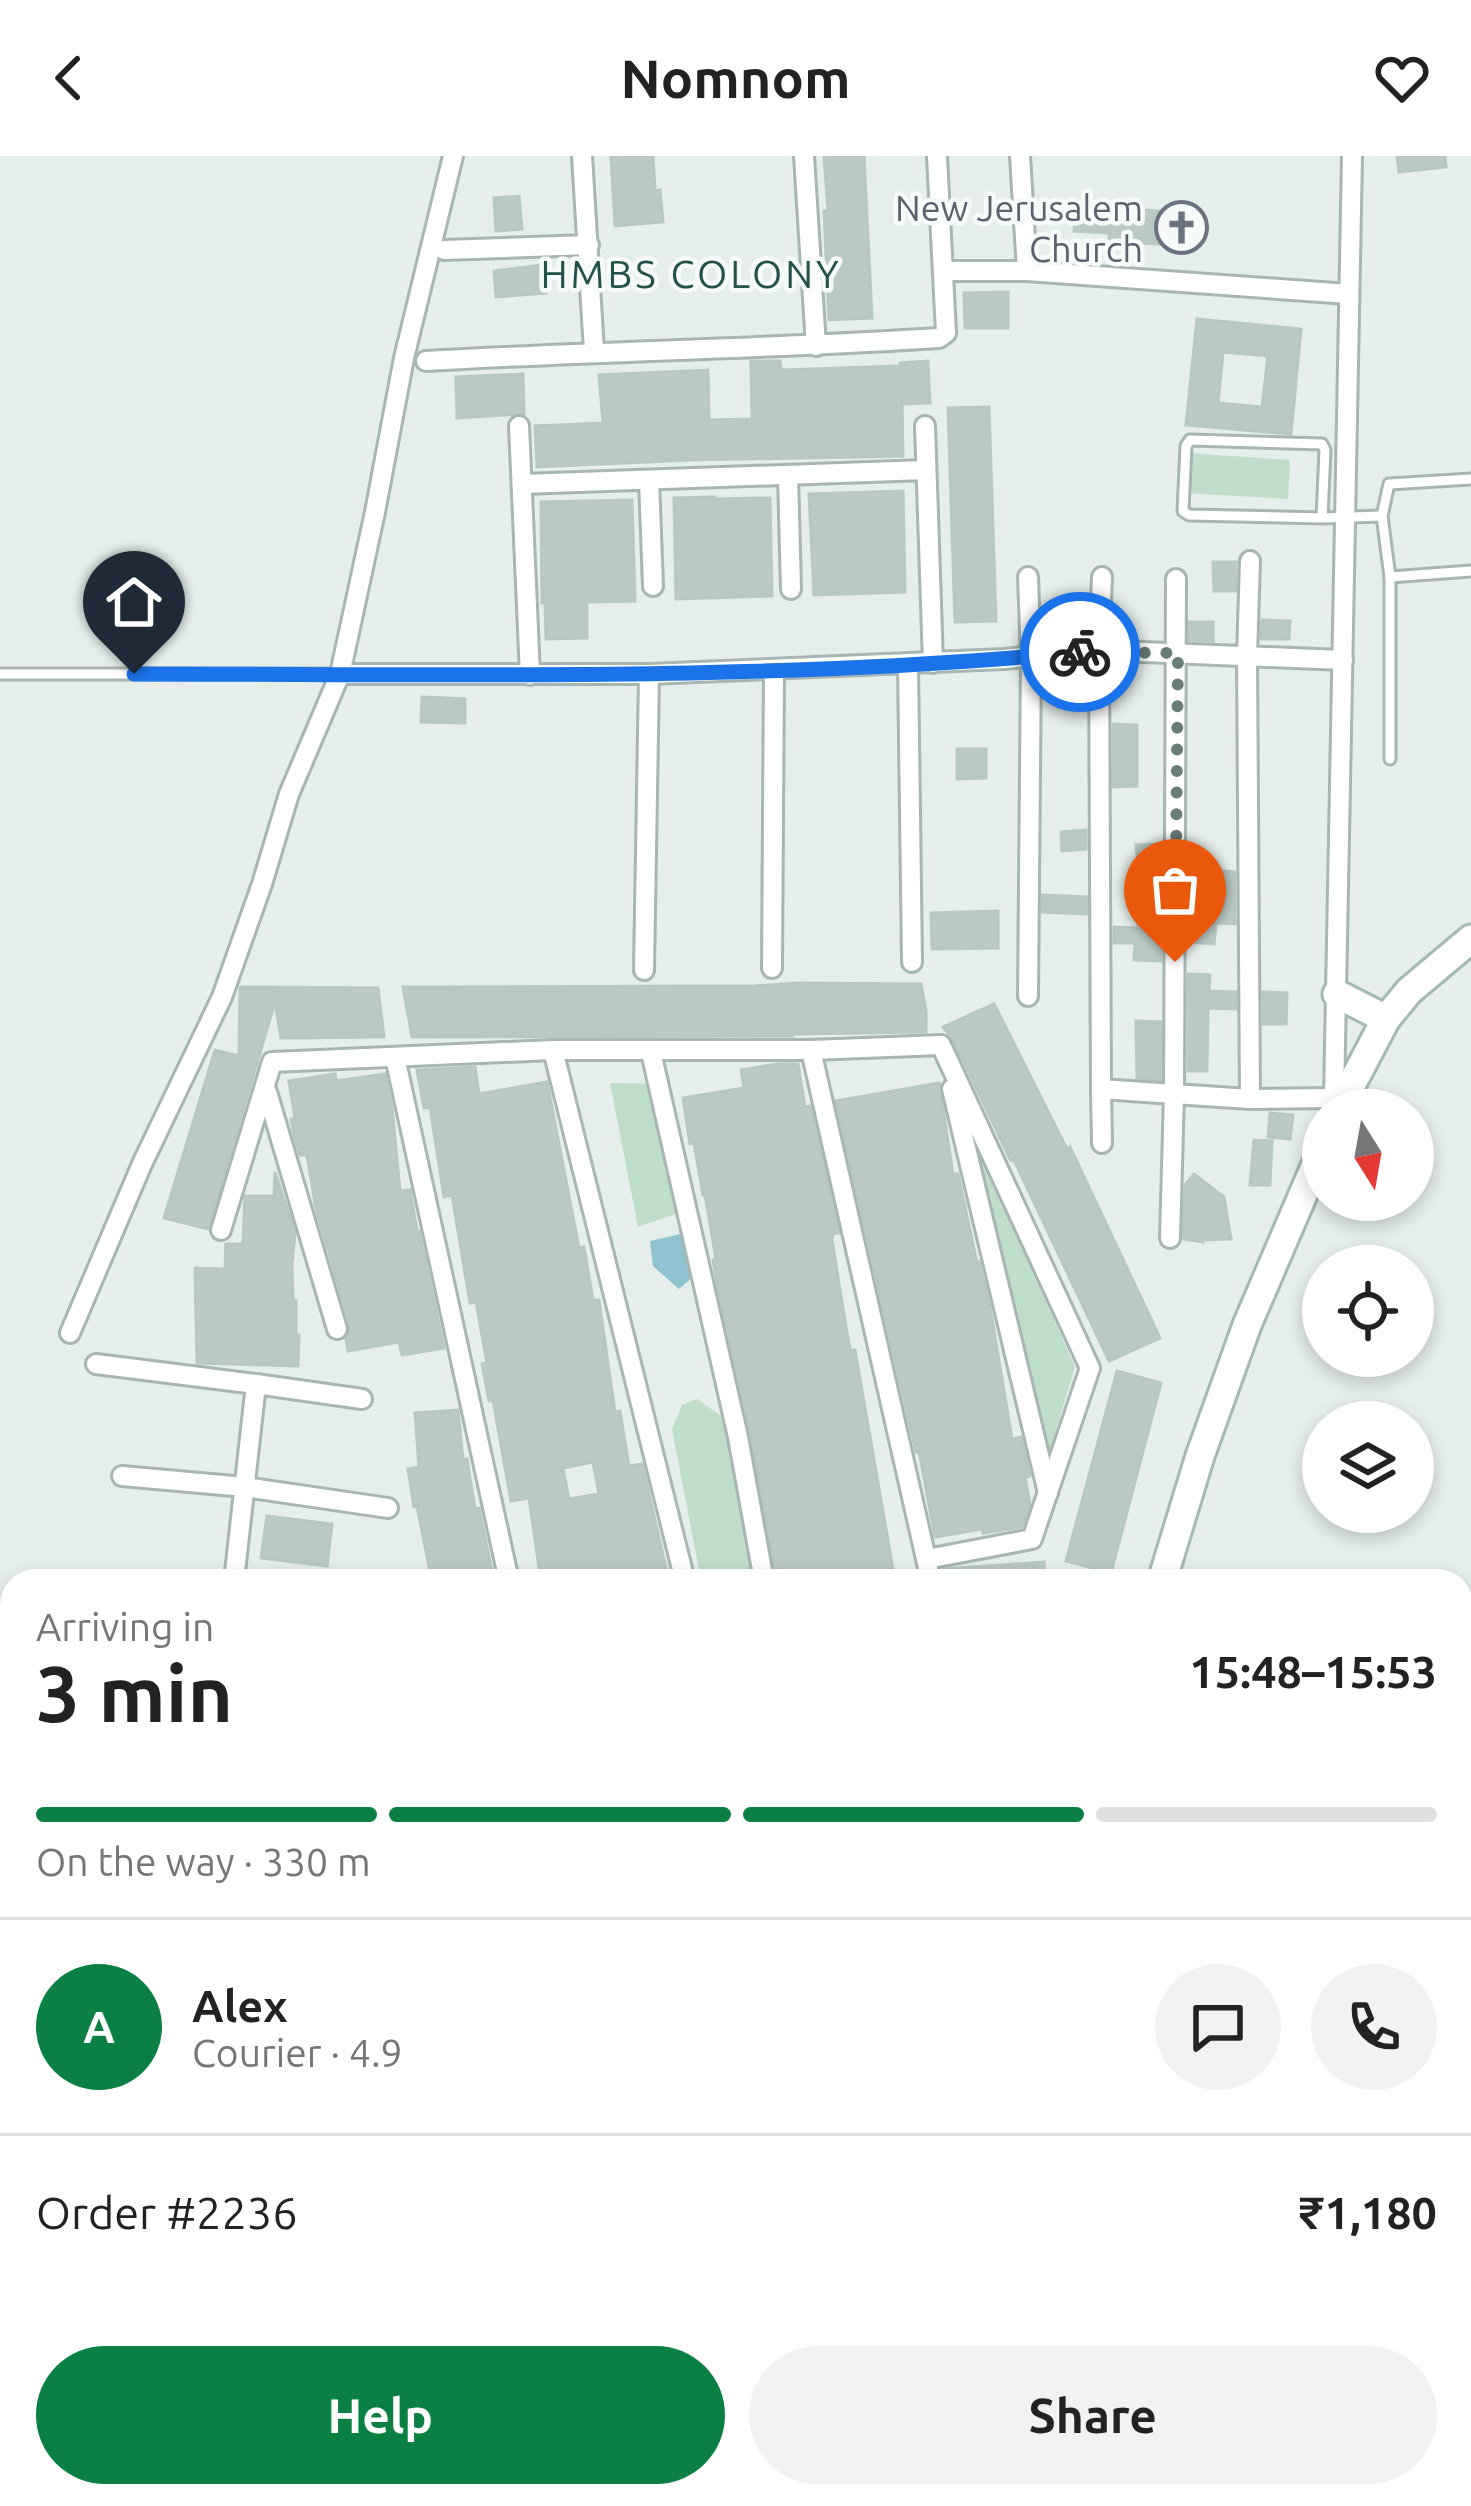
<!DOCTYPE html>
<meta charset="utf-8">
<style>
body{margin:0;font-family:Ubuntu,sans-serif;background:#f2f2f2;color:#222;height:100vh;display:flex;flex-direction:column;font-size:45px;white-space:nowrap}
*{box-sizing:border-box;margin:0}
p{font-size:39px;color:#767676}
.icon{flex:none;width:66px;height:66px;fill:none;stroke:currentColor;stroke-width:2;stroke-linecap:round;stroke-linejoin:round}
.map{position:relative;flex:1;overflow:hidden}
.side{position:absolute;left:0px;top:1413px;width:1473px;height:939px;display:flex;flex-direction:column;background:#fff;border-radius:36px 36px 0 0;box-shadow:0 6px 18px #0003}
.side>*{flex:none}
.needle{width:78px;rotate:169deg}
.tools{position:absolute;left:1302px;top:933px;display:grid;gap:24px}
.tools a{display:grid;place-items:center;width:132px;height:132px;border-radius:50%;background:#fff;box-shadow:0 6px 18px #0003;font-size:60px}
.pin{position:absolute;display:grid;place-items:center;width:102px;height:102px;color:#fff;margin:-123px -51px;border-radius:50% 50% 50% 0;rotate:-45deg;box-shadow:0 0 12px #0007}
.pin .icon{rotate:45deg}
.courier{position:absolute;display:grid;place-items:center;width:120px;height:120px;margin:-60px;border:9px solid #1a73e8;border-radius:50%;background:#fff;color:#222;box-shadow:0 3px 15px #0007}
.headline em{font-style:normal;font-weight:700}
.headline div{display:flex;flex-direction:column-reverse}
.headline{display:flex;align-items:center;justify-content:space-between;height:204px;padding:0 36px}
h1{font-size:78px;font-weight:700;line-height:90px}
.bar{display:grid;grid-template-columns:repeat(4,1fr);gap:18px 12px;align-content:center;height:144px;padding:0 36px}
.bar i{height:15px;border-radius:9px;background:#e0e0e0}
.bar .current{background:#0b8043}
.bar p{grid-column:span 4}
.line{display:flex;align-items:center;gap:30px;padding:0 36px;border-top:3px solid #e0e0e0}
.line div{flex:1}
.round{display:grid;place-items:center;flex:none;width:126px;height:126px;border-radius:63px;background:#f2f2f2}
.action{display:flex;gap:24px;margin-top:auto;padding:24px 36px}
.action a{flex:1;height:138px;border-radius:72px;background:#0b8043;color:#fff;font-size:48px;font-weight:700;line-height:138px;text-align:center}
.action a+a{background:#f2f2f2;color:#222}
header{display:flex;justify-content:space-between;align-items:center;height:156px;padding:0 36px;background:#fff;font-size:54px;font-weight:700}
.map>svg:first-child{display:block}
.green{fill:#bfdec9}
.water{fill:#8fc3d1}
.building{fill:#bac9c4;stroke:#b7c8c2;stroke-width:3;fill-rule:evenodd}
.lines{fill:none;stroke-linecap:round;stroke-linejoin:round}
.service-casing{stroke:#a7b6b2;stroke-width:15}
.minor-casing{stroke:#a7b6b2;stroke-width:24}
.tertiary-casing{stroke:#a7b6b2;stroke-width:30}
.secondary-casing{stroke:#a3bab3;stroke-width:33}
.service{stroke:#fff;stroke-width:9}
.minor{stroke:#fff;stroke-width:18}
.tertiary{stroke:#fff;stroke-width:24}
.secondary{stroke:#fff;stroke-width:27}
.done{stroke:#687d78;stroke-width:12;stroke-dasharray:0 21.6}
.route{stroke:#1a73e8;stroke-width:15}
.labels{text-anchor:middle;dominant-baseline:central;stroke-width:9;stroke-linejoin:round;paint-order:stroke}
.worship-label{font-size:36px;fill:#5b616d;stroke:#f6faf8;text-anchor:end}
.neighbourhood-label{font-size:39px;letter-spacing:3px;fill:#205249;stroke:#f6faf8}
</style>
<header><svg class="icon" aria-label="back" viewBox="0 0 24 24"><path d="M15 5l-7 7 7 7"/></svg>Nomnom<svg class="icon" aria-label="heart" viewBox="0 0 24 24"><path d="M12 20l-8-8c-3-5 5-10 8-4 3-6 11-1 8 4z"/></svg></header>
<div class="map">
<svg width="1471" height="2350" viewBox="0 0 1471 2350">
<rect width="100%" height="100%" fill="#e5eeeb"/>
<!-- green -->
<g class="green">
<polygon points="1188,297 1290,304 1288,343 1185,337"/>
<polygon points="610,927 666,928 687,1054 638,1071"/>
<polygon points="965,980 976,986 1075,1211 1050,1294 1041,1295"/>
<polygon points="697,1243 728,1265 757,1425 701,1425 672,1273 682,1249"/>
</g>
<!-- water -->
<polygon class="water" points="685,1077 694,1120 679,1133 653,1110 650,1085"/>
<!-- building -->
<g class="building">
<polygon points="653,0 655,35 660,34 663,66 615,70 611,1"/>
<polygon points="824,0 864,0 872,162 829,164 824,55 828,55"/>
<polygon points="1397,0 1445,0 1446,11 1399,16"/>
<polygon points="519,40 522,73 496,75 494,42"/>
<polygon points="1107,52 1175,56 1173,89 1109,85 1109,77 1074,75 1075,56 1107,57"/>
<polygon points="544,109 546,137 496,141 494,115"/>
<polygon points="1008,136 1008,172 965,172 964,137"/>
<path d="M 1197,163 L 1301,173 L 1291,278 L 1186,269 ZM 1223,196 L 1268,200 L 1262,251 L 1218,247 Z"/>
<polygon points="751,205 780,205 781,214 900,210 900,207 928,205 930,247 902,248 903,300 690,304 537,311 535,270 603,267 599,219 708,214 709,264 752,263"/>
<polygon points="523,218 524,258 457,262 456,221"/>
<polygon points="989,251 996,465 955,466 948,252"/>
<polygon points="903,335 905,436 814,439 809,338"/>
<polygon points="715,341 715,343 770,342 772,440 676,443 674,342"/>
<polygon points="632,344 635,445 587,446 587,482 546,483 545,447 542,447 541,346"/>
<polygon points="1213,406 1236,406 1236,435 1214,435"/>
<polygon points="1262,464 1290,465 1289,483 1261,483"/>
<polygon points="1189,466 1213,466 1213,485 1189,484"/>
<polygon points="422,541 465,543 465,567 421,566"/>
<polygon points="1113,568 1137,569 1137,630 1113,631"/>
<polygon points="957,593 986,593 986,622 957,623"/>
<polygon points="1086,674 1086,693 1062,695 1061,676"/>
<polygon points="1161,688 1161,707 1138,709 1136,689"/>
<polygon points="1188,712 1235,716 1235,768 1216,767 1214,788 1188,786"/>
<polygon points="1042,739 1087,741 1087,758 1042,756"/>
<polygon points="998,755 998,792 932,793 931,757"/>
<polygon points="1138,756 1161,756 1161,805 1134,804 1135,787 1114,787 1114,771 1138,772"/>
<polygon points="1188,818 1210,819 1209,835 1236,836 1236,853 1208,852 1207,915 1188,915"/>
<polygon points="798,827 921,828 926,855 926,876 793,878 793,880 412,881 403,831 755,830"/>
<polygon points="240,831 378,832 384,881 281,882 275,846 208,1073 164,1062 215,894 239,900"/>
<polygon points="1263,836 1287,837 1286,868 1263,868"/>
<polygon points="994,848 1067,993 1070,991 1160,1182 1109,1205 1014,1004 1011,1005 953,883 943,871"/>
<polygon points="1136,865 1161,866 1161,924 1137,922"/>
<polygon points="777,908 798,908 805,951 810,950 839,1077 833,1078 832,1083 840,1134 850,1194 855,1194 895,1425 777,1425 751,1278 717,1127 713,1104 716,1103 705,1039 703,1039 694,987 690,988 683,942 744,932 741,914"/>
<path d="M 475,911 L 479,938 L 547,926 L 579,1092 L 584,1091 L 593,1144 L 599,1144 L 615,1256 L 620,1255 L 629,1310 L 642,1308 L 669,1425 L 613,1425 L 612,1421 L 587,1425 L 541,1425 L 529,1342 L 511,1345 L 493,1244 L 489,1245 L 482,1208 L 487,1207 L 476,1146 L 470,1147 L 452,1039 L 444,1041 L 430,951 L 424,952 L 417,914 ZM 593,1306 L 599,1338 L 569,1343 L 563,1312 Z"/>
<polygon points="335,918 336,925 385,918 392,952 400,1035 410,1034 417,1075 419,1075 444,1192 402,1199 399,1186 348,1195 346,1183 350,1169 316,1053 307,999 300,999 294,979 291,963 295,962 289,925"/>
<polygon points="939,927 953,1018 958,1018 977,1107 979,1106 990,1151 1012,1283 1021,1281 1030,1320 1025,1321 1030,1348 1022,1371 983,1377 982,1373 935,1381 919,1295 916,1296 836,945"/>
<polygon points="1270,957 1293,959 1290,983 1268,981"/>
<polygon points="1254,984 1272,985 1270,1029 1250,1029"/>
<polygon points="275,1016 295,1077 292,1108 293,1145 296,1145 296,1179 299,1179 298,1210 197,1207 195,1112 225,1113 226,1088 243,1088 245,1040 274,1040"/>
<polygon points="1194,1018 1224,1041 1231,1083 1203,1084 1203,1086 1183,1083 1185,1029"/>
<polygon points="1117,1215 1161,1227 1111,1417 1066,1405"/>
<polygon points="458,1254 463,1304 467,1303 475,1353 479,1352 494,1425 432,1425 417,1350 414,1351 408,1313 419,1311 415,1257"/>
<polygon points="267,1360 332,1368 327,1410 261,1402"/>
<polygon points="1044,1406 1045,1425 945,1425 944,1413"/>
</g>
<g class="lines">
<defs>
<g id="service">
<polyline points="1471,323 1389,328 1382,360 1390,421 1471,415"/>
<polyline points="1322,362 1325,294 1322,288 1190,284 1186,290 1183,355 1189,359 1322,362 1382,360"/>
<polyline points="0,518 340,518"/>
<polyline points="1390,603 1390,421"/>
<polyline points="0,2327 12,2332"/>
<polyline points="30,2340 52,2350"/>
<polyline points="849,2340 868,2345"/>
<polyline points="544,2350 547,2340"/>
<polyline points="653,2350 655,2340"/>
<polyline points="748,2350 752,2340"/>
</g>
<g id="minor">
<polyline points="582,0 594,195"/>
<polyline points="804,0 816,190"/>
<polyline points="1020,0 1027,115"/>
<polyline points="444,94 589,89"/>
<polyline points="943,115 1027,115 1349,138"/>
<path d="M 426,205 C 597,195 768,193 939,182 L 946,177 L 937,0"/>
<polyline points="519,270 530,519"/>
<polyline points="925,270 933,507"/>
<polyline points="788,319 791,433"/>
<polyline points="649,324 653,430"/>
<polyline points="522,328 926,314"/>
<polyline points="1250,405 1247,500 1250,943"/>
<polyline points="1028,421 1031,501 1028,840"/>
<polyline points="1102,421 1099,495 1101,933 1174,938 1170,1082"/>
<polyline points="1176,423 1174,938 1250,943 1334,942"/>
<polyline points="908,508 912,806"/>
<polyline points="340,518 649,518 1004,503 1094,494 1343,504"/>
<polyline points="772,812 774,513"/>
<polyline points="644,814 649,518"/>
<polyline points="553,894 685,1425"/>
<polyline points="811,894 931,1425"/>
<polyline points="651,896 738,1281 764,1425"/>
<polyline points="395,901 509,1425"/>
<polyline points="952,933 1048,1337"/>
<polyline points="1101,933 1102,987"/>
<polyline points="267,936 337,1173"/>
<polyline points="1338,954 1334,942 1352,0"/>
<polyline points="221,1074 272,906 553,894 811,894 941,889 1090,1212 1032,1383 927,1403"/>
<polyline points="70,1177 142,1008 222,841 262,728 289,638 340,518 375,356 404,202 453,0"/>
<polyline points="96,1208 256,1228 234,1425"/>
<polyline points="256,1228 362,1243"/>
<polyline points="122,1320 245,1331 388,1352"/>
<polyline points="0,1932 5,1950"/>
</g>
<polyline id="tertiary" points="0,1847 12,1845"/>
<g id="secondary">
<polyline points="1337,838 1386,863"/>
<polyline points="1338,954 1386,863 1409,835 1471,783"/>
<polyline points="1162,1425 1200,1300 1247,1169 1323,992"/>
<polyline points="872,2350 875,2340"/>
</g>
</defs>
<!-- service casing -->
<use href="#service" class="service-casing"/>
<!-- minor casing -->
<use href="#minor" class="minor-casing"/>
<!-- tertiary casing -->
<use href="#tertiary" class="tertiary-casing"/>
<!-- secondary casing -->
<use href="#secondary" class="secondary-casing"/>
<!-- service -->
<use href="#service" class="service"/>
<!-- minor -->
<use href="#minor" class="minor"/>
<!-- tertiary -->
<use href="#tertiary" class="tertiary"/>
<!-- secondary -->
<use href="#secondary" class="secondary"/>
</g>
<g class="lines">
<!-- done -->
<polyline class="done" points="1080,496 1178,497 1175,806"/>
<!-- route -->
<path class="route" d="M 134,518 C 449,518 766,526 1080,496"/>
</g>
<!-- icons -->
<defs>
<symbol id="church-ring" viewBox="-11 -11 22 22"><circle r="9.5" fill="#f6faf8" stroke="#6b7280" stroke-width="1.5"/><path d="M-1.2-6h2.4v3.5h3.3v2.4h-3.3V6h-2.4V-.1h-3.3v-2.4h3.3Z" fill="#6b7280"/></symbol>
</defs>
<g fill-rule="evenodd">
<use href="#church-ring" x="1152" y="42" width="59" height="59"/>
</g>
<g class="labels">
<!-- worship labels -->
<g class="worship-label">
<text x="1143" y="51">New Jerusalem<tspan x="1143" dy="41">Church</tspan></text>
</g>
<!-- neighbourhood labels -->
<g class="neighbourhood-label">
<text x="691" y="117">HMBS COLONY</text>
</g>
</g>
</svg>
<div class="tools">
<a><svg class="needle" viewBox="-14 -14 28 28"><path d="M0-13l5 13h-10z" fill="#e53935"/><path d="M0 13l5-13h-10z" fill="#767676"/></svg></a>
<a><svg class="icon" aria-label="locate" viewBox="0 0 24 24"><circle cx="12" cy="12" r="6"/><path d="M12 2v4M12 18v4M2 12h4M18 12h4"/></svg></a>
<a><svg class="icon" aria-label="layers" viewBox="0 0 24 24"><path d="M12 4l9 5-9 5-9-5zM3 14l9 5 9-5"/></svg></a>
</div>
<div class="pin" style="left:1175px;top:806px;background:#ea580c"><svg class="icon" aria-label="bag" viewBox="0 0 24 24"><path d="M5 8h14l-1 12H6zM9 8a3 3 0 0 1 6 0"/></svg></div>
<div class="pin" style="left:134px;top:518px;background:#1f2937"><svg class="icon" aria-label="home" viewBox="0 0 24 24"><path d="M3 11l9-7 9 7M6 9v11h12V9"/></svg></div>
<div class="courier" style="left:1080px;top:496px"><svg class="icon" aria-label="bike" viewBox="0 0 24 24"><circle cx="6" cy="16" r="4"/><circle cx="18" cy="16" r="4"/><path d="M6 16l4-8h5l3 8M10 8l3 8H6M13 5h3"/></svg></div>
<section class="side">
<div class="headline"><div><h1>3 min</h1><p>Arriving in</p></div><em>15:48–15:53</em></div>
<div class="bar"><i class="current"></i><i class="current"></i><i class="current"></i><i></i><p>On the way · 330 m</p></div>
<div class="line" style="height:216px"><b class="round" style="background:#0b8043;color:#fff">A</b><div><b>Alex</b><p>Courier · 4.9</p></div><a class="round"><svg class="icon" aria-label="chat" viewBox="0 0 24 24"><path d="M4 5h16v11H9l-5 4z"/></svg></a><a class="round"><svg class="icon" aria-label="phone" viewBox="0 0 24 24"><path d="M5 4h4l2 5-3 2q2 4 5 5l2-3 5 2v4C11 20 4 13 5 4z"/></svg></a></div>
<div class="line" style="height:156px"><div>Order #2236</div><b>₹1,180</b></div>
<div class="action"><a>Help</a><a>Share</a></div>
</section>
</div>
